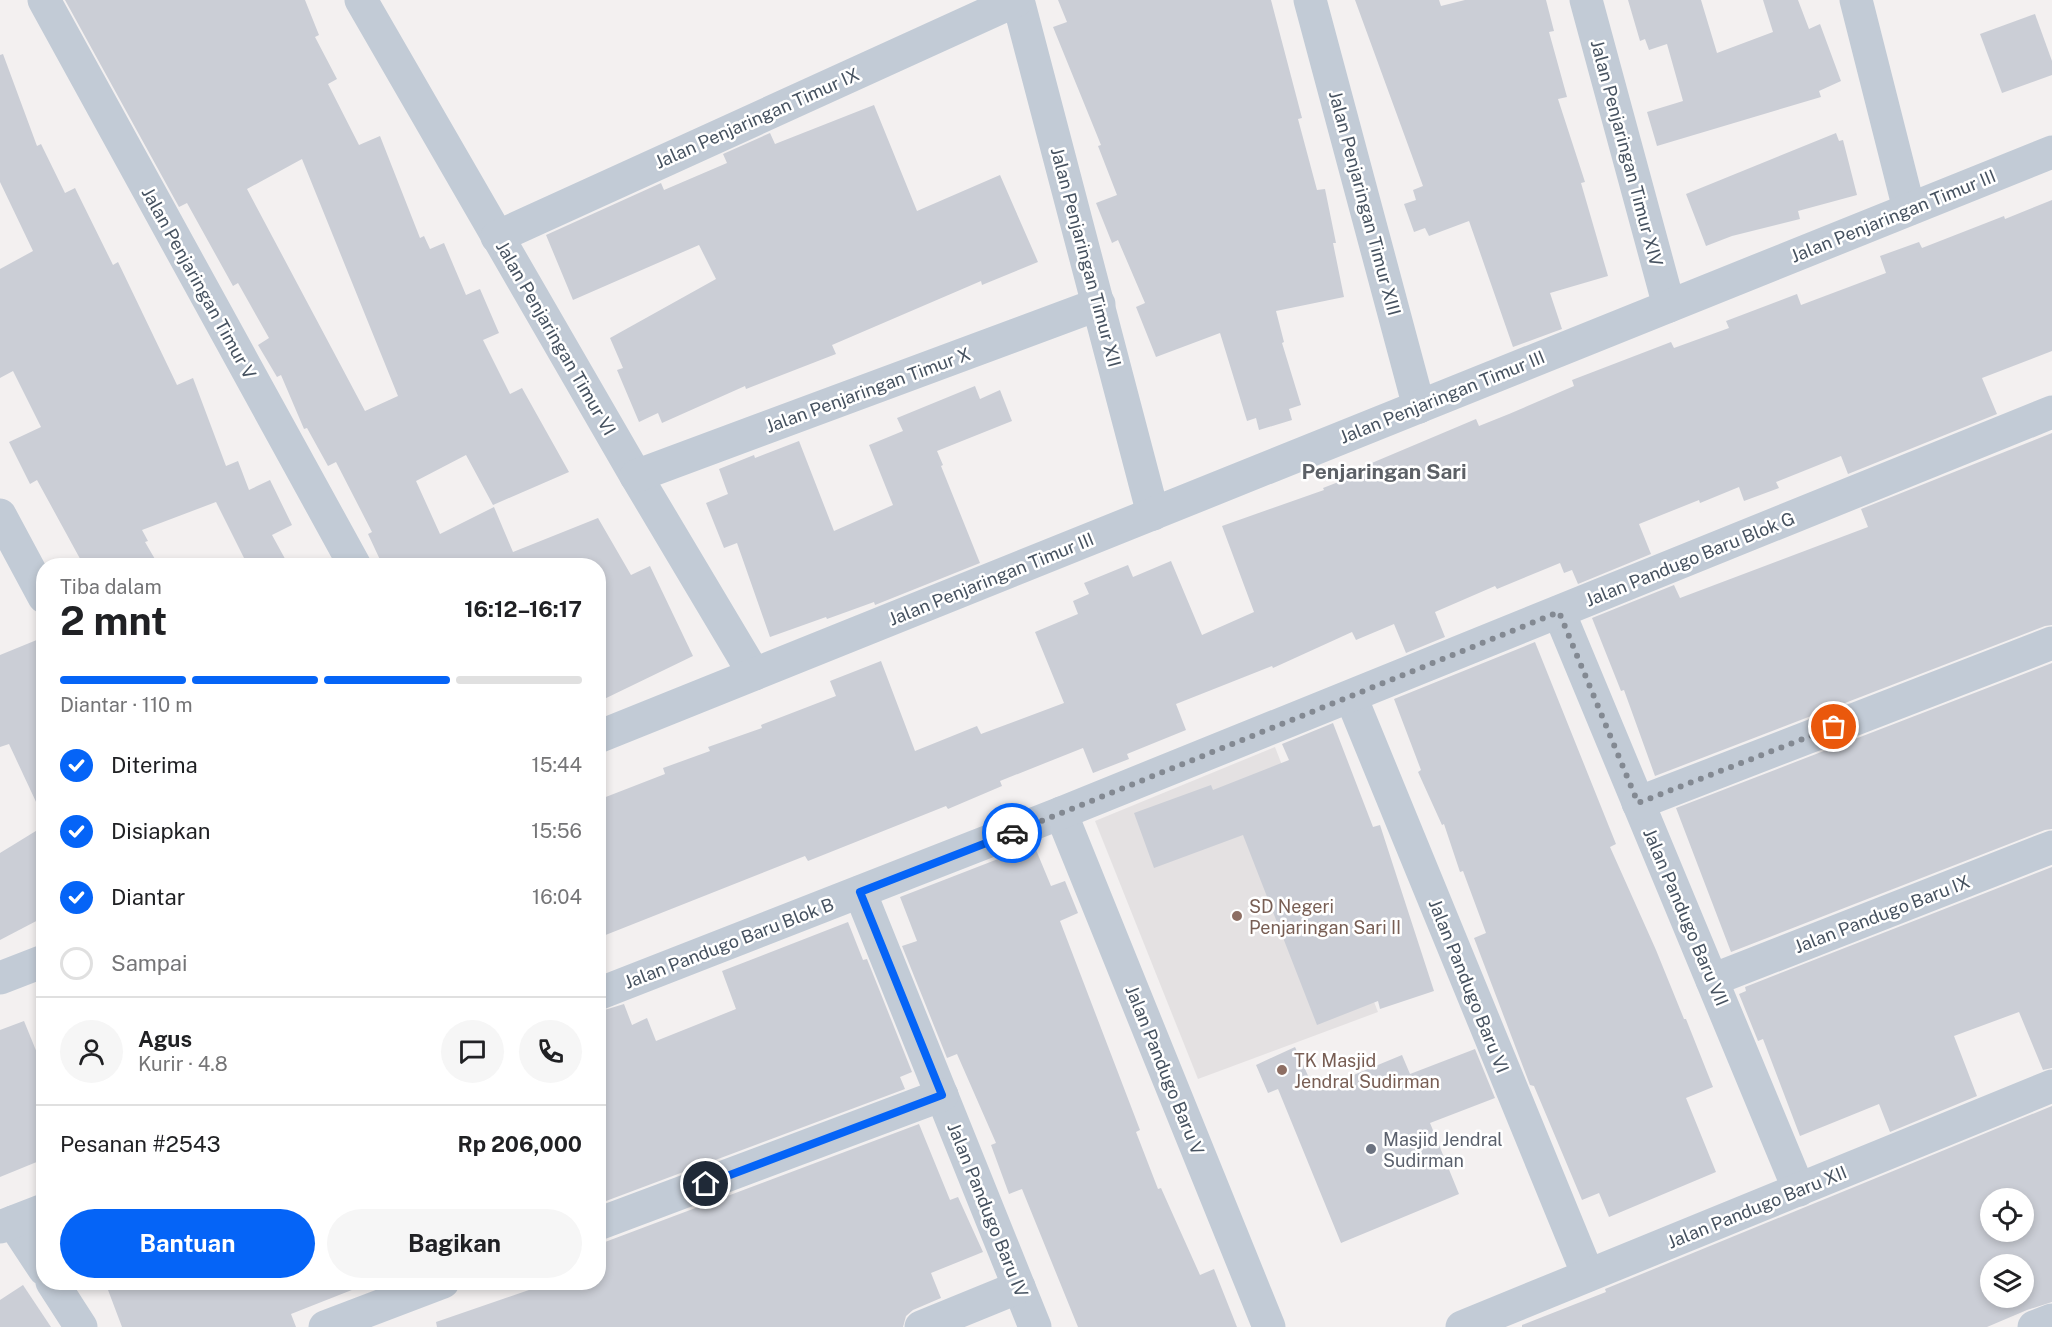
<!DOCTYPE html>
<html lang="id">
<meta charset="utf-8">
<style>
body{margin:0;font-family:"Public Sans",sans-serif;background:#f6f6f6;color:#202124;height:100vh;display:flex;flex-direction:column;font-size:22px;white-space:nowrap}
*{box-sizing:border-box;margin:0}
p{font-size:20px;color:#757577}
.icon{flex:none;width:33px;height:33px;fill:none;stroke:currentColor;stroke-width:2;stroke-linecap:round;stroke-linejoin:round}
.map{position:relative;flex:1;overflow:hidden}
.sheet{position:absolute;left:36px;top:558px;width:570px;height:732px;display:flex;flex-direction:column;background:#fff;border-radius:24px;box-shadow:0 3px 9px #0003}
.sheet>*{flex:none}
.controls{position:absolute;left:1980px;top:1188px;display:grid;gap:12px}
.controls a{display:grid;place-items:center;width:54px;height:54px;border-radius:50%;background:#fff;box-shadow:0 3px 9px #0003;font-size:30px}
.pin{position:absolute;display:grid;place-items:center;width:51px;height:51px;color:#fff;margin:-26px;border:3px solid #fff;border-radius:50%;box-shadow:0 2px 6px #0007}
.courier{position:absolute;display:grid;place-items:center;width:60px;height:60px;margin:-30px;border:4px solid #0564f7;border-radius:50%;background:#fff;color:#222;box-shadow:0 2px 8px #0007}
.head em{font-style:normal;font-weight:700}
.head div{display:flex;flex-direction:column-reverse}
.head{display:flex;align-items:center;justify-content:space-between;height:102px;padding:0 24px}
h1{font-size:39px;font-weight:700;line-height:45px}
.bar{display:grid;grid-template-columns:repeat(4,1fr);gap:9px 6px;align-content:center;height:72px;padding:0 24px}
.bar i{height:8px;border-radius:4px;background:#e0e0e0}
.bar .active{background:#0564f7}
.bar p{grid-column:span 4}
.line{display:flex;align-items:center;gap:15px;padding:0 24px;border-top:2px solid #e0e0e0}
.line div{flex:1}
.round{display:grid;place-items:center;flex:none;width:63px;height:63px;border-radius:32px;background:#f6f6f6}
ol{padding:0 24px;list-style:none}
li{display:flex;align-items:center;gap:18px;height:66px}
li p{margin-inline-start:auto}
li .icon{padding:6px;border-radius:50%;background:#0564f7;color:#fff;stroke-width:4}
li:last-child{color:#757577}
li i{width:33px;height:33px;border:3px solid #e0e0e0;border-radius:50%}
.action{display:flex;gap:12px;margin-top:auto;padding:12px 24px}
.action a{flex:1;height:69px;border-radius:36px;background:#0564f7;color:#fff;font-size:24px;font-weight:700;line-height:69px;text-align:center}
.action a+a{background:#f6f6f6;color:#202124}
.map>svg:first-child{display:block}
.education{fill:#e4e1e2}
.building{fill:#cbced6;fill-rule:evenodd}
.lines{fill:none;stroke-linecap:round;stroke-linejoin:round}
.street{stroke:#c2cbd6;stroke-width:33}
.done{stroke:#838992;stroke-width:6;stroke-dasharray:0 10.8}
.route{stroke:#0564f7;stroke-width:8}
.education-dot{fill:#8d6e63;stroke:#fff;stroke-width:2}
.worship-dot{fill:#6b7280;stroke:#fff;stroke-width:2}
.labels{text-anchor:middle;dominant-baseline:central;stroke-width:5;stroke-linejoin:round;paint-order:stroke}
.street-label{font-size:18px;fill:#465260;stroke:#fff}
.education-label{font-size:18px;fill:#785e54;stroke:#fff;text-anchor:start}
.worship-label{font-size:18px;fill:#5b616d;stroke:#fff;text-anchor:start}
.quarter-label{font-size:21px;font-weight:bold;fill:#5c6066;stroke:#fff}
</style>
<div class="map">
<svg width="2052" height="1327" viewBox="0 0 2052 1327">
<rect width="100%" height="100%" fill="#f3f0f0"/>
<!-- education -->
<polygon class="education" points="1275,747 1378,1012 1198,1079 1095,821"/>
<!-- building -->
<g class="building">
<path d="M 65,0 L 305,0 L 319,35 L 315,37 L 337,79 L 328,84 L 359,145 L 380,136 L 420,238 L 424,236 L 430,249 L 444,243 L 466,295 L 480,289 L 499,333 L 483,340 L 510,394 L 522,388 L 569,472 L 493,505 L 466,455 L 416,481 L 440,534 L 494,507 L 513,552 L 598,518 L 631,575 L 650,566 L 693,656 L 598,702 L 598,566 L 379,566 L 382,564 L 368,534 L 372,532 L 336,462 L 328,466 L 307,428 L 304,429 L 281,375 L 277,377 L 258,345 L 269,338 L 238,283 L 233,286 L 187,203 L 179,207 ZM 302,159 L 398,396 L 365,411 L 247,189 Z"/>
<polygon points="1058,0 1271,0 1302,118 1298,119 1317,190 1325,189 1336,243 1333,243 1344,297 1276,311 1284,342 1282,343 1301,405 1289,409 1292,420 1259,430 1256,418 1247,421 1220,333 1156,357 1136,307 1145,303 1118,240 1112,243 1096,203 1117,195 1098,146 1101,145 1053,27 1067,22"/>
<polygon points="1355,0 1439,0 1441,6 1465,0 1546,0 1554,31 1549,32 1567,97 1558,99 1585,182 1581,183 1608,276 1550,293 1562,329 1513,347 1469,221 1429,236 1425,228 1414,232 1404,204 1416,200 1413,190 1423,186"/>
<polygon points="1628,0 1701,0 1717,53 1773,32 1763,0 1798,0 1809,29 1820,24 1841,81 1819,91 1821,97 1657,146 1647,112 1683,101 1667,44 1649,50 1645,39 1640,41"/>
<polygon points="2035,14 2052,61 2052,75 2002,93 1980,34"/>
<polygon points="3,54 37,146 41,144 65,193 75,188 113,265 118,262 177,385 193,378 226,466 238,461 249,490 270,480 292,525 272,535 289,566 248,566 216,502 142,530 148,541 145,542 159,566 84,566 37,480 30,484 9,442 41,427 13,371 0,378 0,269 33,251 0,182 0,55"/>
<polygon points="874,105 917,211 1000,175 1038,262 982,285 981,281 832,345 836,354 746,389 745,386 662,423 658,413 639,422 617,370 623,368 610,338 716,279 699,245 573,300 546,235 661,183 664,190 727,163 723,154 770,133 775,144"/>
<polygon points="1836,133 1839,141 1843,140 1857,195 1798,211 1800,219 1732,236 1706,246 1686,194"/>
<polygon points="2052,200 2052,351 1982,378 1997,414 1848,474 1841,456 1776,482 1779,488 1744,501 1739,487 1700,503 1699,500 1639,524 1651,554 1578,584 1572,570 1564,573 1560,563 1497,589 1495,586 1435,612 1445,637 1406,653 1394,624 1356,640 1352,632 1273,668 1272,666 1176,704 1186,730 1127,754 1129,759 1093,773 1083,748 1000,781 1002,786 948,809 946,806 808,861 805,856 598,938 598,800 665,774 663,768 710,751 708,747 762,728 761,725 836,696 830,681 881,661 915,751 977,726 981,734 1064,703 1035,632 1078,614 1073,601 1089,594 1084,583 1128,565 1133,577 1171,561 1202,635 1254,612 1222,526 1324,490 1323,488 1369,470 1367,465 1476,419 1479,426 1509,414 1574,386 1572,380 1671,342 1674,348 1729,328 1726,321 1797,294 1801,305 1886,273 1880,256 1919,242 1922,248 2004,216 2005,219"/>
<polygon points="975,386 980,399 1000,390 1012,421 937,451 943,465 941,466 980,563 875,605 874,602 827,619 826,617 770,637 737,543 724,548 706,503 728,494 719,469 754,455 755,458 799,441 834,531 893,505 869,445 903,431 897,418"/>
<polygon points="2052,433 2052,625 2045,626 1655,776 1624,690 1621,691 1592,618 1674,585 1680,598 1868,527 1861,509"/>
<polygon points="44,637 44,819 9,744 0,747 0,655"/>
<polygon points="1535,642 1616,844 1610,847 1656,950 1684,1019 1686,1019 1713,1087 1686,1098 1716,1172 1609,1217 1599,1193 1582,1200 1534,1086 1530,1085 1474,938 1486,933 1463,871 1460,872 1444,824 1442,825 1418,772 1421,770 1394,699"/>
<polygon points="2052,663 2052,829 2045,830 1731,952 1676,808"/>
<polygon points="1333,723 1373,827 1380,825 1434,991 1380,1009 1378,1001 1317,1025 1243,835 1154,868 1134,813 1211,785 1213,790 1289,760 1282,744"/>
<polygon points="44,826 44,917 0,940 0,853"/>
<polygon points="1034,845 1051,886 1065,881 1078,913 1060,921 1140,1130 1136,1132 1158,1189 1161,1188 1200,1275 1214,1269 1237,1327 1078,1327 1022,1189 1009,1194 991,1145 996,1143 957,1054 947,1058 902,946 917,941 900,897"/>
<polygon points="2052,867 2052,1068 2043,1070 2019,1012 1954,1036 1977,1096 1890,1132 1879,1104 1800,1136 1763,1039 1758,1041 1739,994 1746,991 1745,987"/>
<polygon points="848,922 863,960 867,959 912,1072 900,1077 905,1089 598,1204 598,1012 624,1004 632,1025 647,1018 656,1041 736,1009 722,971"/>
<polygon points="24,1021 44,1070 44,1159 0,1177 0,1030"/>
<polygon points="1295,1047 1315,1091 1402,1055 1410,1074 1475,1049 1495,1098 1430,1123 1459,1194 1341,1243 1278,1089 1268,1093 1256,1065"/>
<path d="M 2052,1106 L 2052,1302 L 2027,1310 L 1987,1327 L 1522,1327 L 1522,1325 L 1606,1292 L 1605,1289 ZM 1990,1198 L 2024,1198 L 2024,1232 L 1990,1232 ZM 1990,1264 L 2024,1264 L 2024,1298 L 1990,1298 Z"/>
<polygon points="919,1124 950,1200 958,1197 983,1252 931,1273 941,1298 913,1310 906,1316 903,1327 437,1327 436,1322 552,1282 598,1282 598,1242 605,1242"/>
<polygon points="105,1282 367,1282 367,1284 291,1314 296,1327 122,1327"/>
<polygon points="23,1285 51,1327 0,1327 0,1300"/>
</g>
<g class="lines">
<!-- street -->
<g class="street">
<polyline points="44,0 355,566"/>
<polyline points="361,0 636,476 754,674"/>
<polyline points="1018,0 1153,514"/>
<polyline points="1310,0 1419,407"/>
<polyline points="1586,0 1669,306"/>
<polyline points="1856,0 1909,209"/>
<polyline points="497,237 1017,0"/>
<polyline points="636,476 1099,304"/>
<polyline points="0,515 44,597"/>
<polyline points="1559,612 1799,1190"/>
<polyline points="1351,697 1588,1275"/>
<polyline points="598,737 2052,152"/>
<polyline points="1638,803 2052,643"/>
<polyline points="1061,813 1269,1327"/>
<polyline points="860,892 1035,1327"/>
<polyline points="0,978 44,961"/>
<polyline points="1712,980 2052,847"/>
<polyline points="598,994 1061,813 2052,412"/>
<polyline points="13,1222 44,1269"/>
<polyline points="598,1224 942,1095"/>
<polyline points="0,1227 44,1210"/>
<polyline points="52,1282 81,1327"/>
<polyline points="325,1327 443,1282"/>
<polyline points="921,1327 1019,1287"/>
<polyline points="1462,1327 2052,1086"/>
<polyline points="2034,1327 2052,1320"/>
</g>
</g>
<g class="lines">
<!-- done -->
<polyline class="done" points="1012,833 1559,612 1638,803 1834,727"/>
<!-- route -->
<polyline class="route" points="706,1184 942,1095 860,892 1012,833"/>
</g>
<!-- markers -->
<g class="education-dot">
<circle cx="1237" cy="916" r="6"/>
<circle cx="1282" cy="1070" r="6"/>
</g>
<circle class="worship-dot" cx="1371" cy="1149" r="6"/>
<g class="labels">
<!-- street labels -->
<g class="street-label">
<text transform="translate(757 118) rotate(-24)">Jalan Penjaringan Timur IX</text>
<text transform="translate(1627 153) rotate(75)">Jalan Penjaringan Timur XIV</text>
<text transform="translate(1365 203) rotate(75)">Jalan Penjaringan Timur XIII</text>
<text transform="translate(1893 216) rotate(-22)">Jalan Penjaringan Timur III</text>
<text transform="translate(1086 257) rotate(75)">Jalan Penjaringan Timur XII</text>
<text transform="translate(199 283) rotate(61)">Jalan Penjaringan Timur V</text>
<text transform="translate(556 338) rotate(60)">Jalan Penjaringan Timur VI</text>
<text transform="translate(868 390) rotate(-20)">Jalan Penjaringan Timur X</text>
<text transform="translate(1442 397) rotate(-22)">Jalan Penjaringan Timur III</text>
<text transform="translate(1690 559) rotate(-22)">Jalan Pandugo Baru Blok G</text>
<text transform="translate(991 579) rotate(-22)">Jalan Penjaringan Timur III</text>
<text transform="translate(1882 914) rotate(-21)">Jalan Pandugo Baru IX</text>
<text transform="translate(1686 917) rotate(67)">Jalan Pandugo Baru VII</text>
<text transform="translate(729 943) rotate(-21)">Jalan Pandugo Baru Blok B</text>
<text transform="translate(1469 986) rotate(68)">Jalan Pandugo Baru VI</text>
<text transform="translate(1165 1070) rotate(68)">Jalan Pandugo Baru V</text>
<text transform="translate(1757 1207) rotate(-22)">Jalan Pandugo Baru XII</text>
<text transform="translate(988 1210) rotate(68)">Jalan Pandugo Baru IV</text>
</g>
<!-- education labels -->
<g class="education-label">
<text x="1249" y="906">SD Negeri<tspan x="1249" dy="21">Penjaringan Sari II</tspan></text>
<text x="1294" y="1060">TK Masjid<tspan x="1294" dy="21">Jendral Sudirman</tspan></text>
</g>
<!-- worship labels -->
<g class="worship-label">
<text x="1383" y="1139">Masjid Jendral<tspan x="1383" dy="21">Sudirman</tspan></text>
</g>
<!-- quarter labels -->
<g class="quarter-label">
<text x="1384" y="471">Penjaringan Sari</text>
</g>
</g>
</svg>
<div class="controls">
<a><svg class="icon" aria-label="locate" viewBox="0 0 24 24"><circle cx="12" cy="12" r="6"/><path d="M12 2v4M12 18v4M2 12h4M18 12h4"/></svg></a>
<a><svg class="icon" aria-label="layers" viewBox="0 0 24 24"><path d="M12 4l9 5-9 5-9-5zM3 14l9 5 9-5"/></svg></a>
</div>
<div class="pin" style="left:1834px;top:727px;background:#ea580c"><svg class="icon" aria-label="bag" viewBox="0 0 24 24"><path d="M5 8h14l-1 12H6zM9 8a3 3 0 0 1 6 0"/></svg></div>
<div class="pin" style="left:706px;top:1184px;background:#1f2937"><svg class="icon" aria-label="home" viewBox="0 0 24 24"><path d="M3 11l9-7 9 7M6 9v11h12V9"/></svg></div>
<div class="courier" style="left:1012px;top:833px"><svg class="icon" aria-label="car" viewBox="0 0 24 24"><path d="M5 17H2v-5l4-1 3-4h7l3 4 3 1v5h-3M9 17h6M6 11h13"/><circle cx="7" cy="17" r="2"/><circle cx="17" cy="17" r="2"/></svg></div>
<section class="sheet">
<div class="head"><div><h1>2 mnt</h1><p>Tiba dalam</p></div><em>16:12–16:17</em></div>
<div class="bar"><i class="active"></i><i class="active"></i><i class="active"></i><i></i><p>Diantar · 110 m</p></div>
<ol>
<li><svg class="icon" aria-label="check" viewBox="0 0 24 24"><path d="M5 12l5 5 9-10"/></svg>Diterima<p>15:44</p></li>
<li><svg class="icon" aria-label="check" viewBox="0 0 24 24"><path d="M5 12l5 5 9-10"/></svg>Disiapkan<p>15:56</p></li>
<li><svg class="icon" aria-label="check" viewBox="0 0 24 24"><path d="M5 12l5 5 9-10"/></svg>Diantar<p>16:04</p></li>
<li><i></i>Sampai</li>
</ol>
<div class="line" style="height:108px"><a class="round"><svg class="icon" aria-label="person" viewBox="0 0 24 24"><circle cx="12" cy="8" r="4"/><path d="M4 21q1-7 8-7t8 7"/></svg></a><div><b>Agus</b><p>Kurir · 4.8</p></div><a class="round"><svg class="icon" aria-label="chat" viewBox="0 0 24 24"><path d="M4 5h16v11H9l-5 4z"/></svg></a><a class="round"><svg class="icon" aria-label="phone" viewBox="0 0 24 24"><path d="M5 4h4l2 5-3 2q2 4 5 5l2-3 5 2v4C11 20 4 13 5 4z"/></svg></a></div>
<div class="line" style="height:78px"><div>Pesanan #2543</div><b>Rp 206,000</b></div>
<div class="action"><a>Bantuan</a><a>Bagikan</a></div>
</section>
</div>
